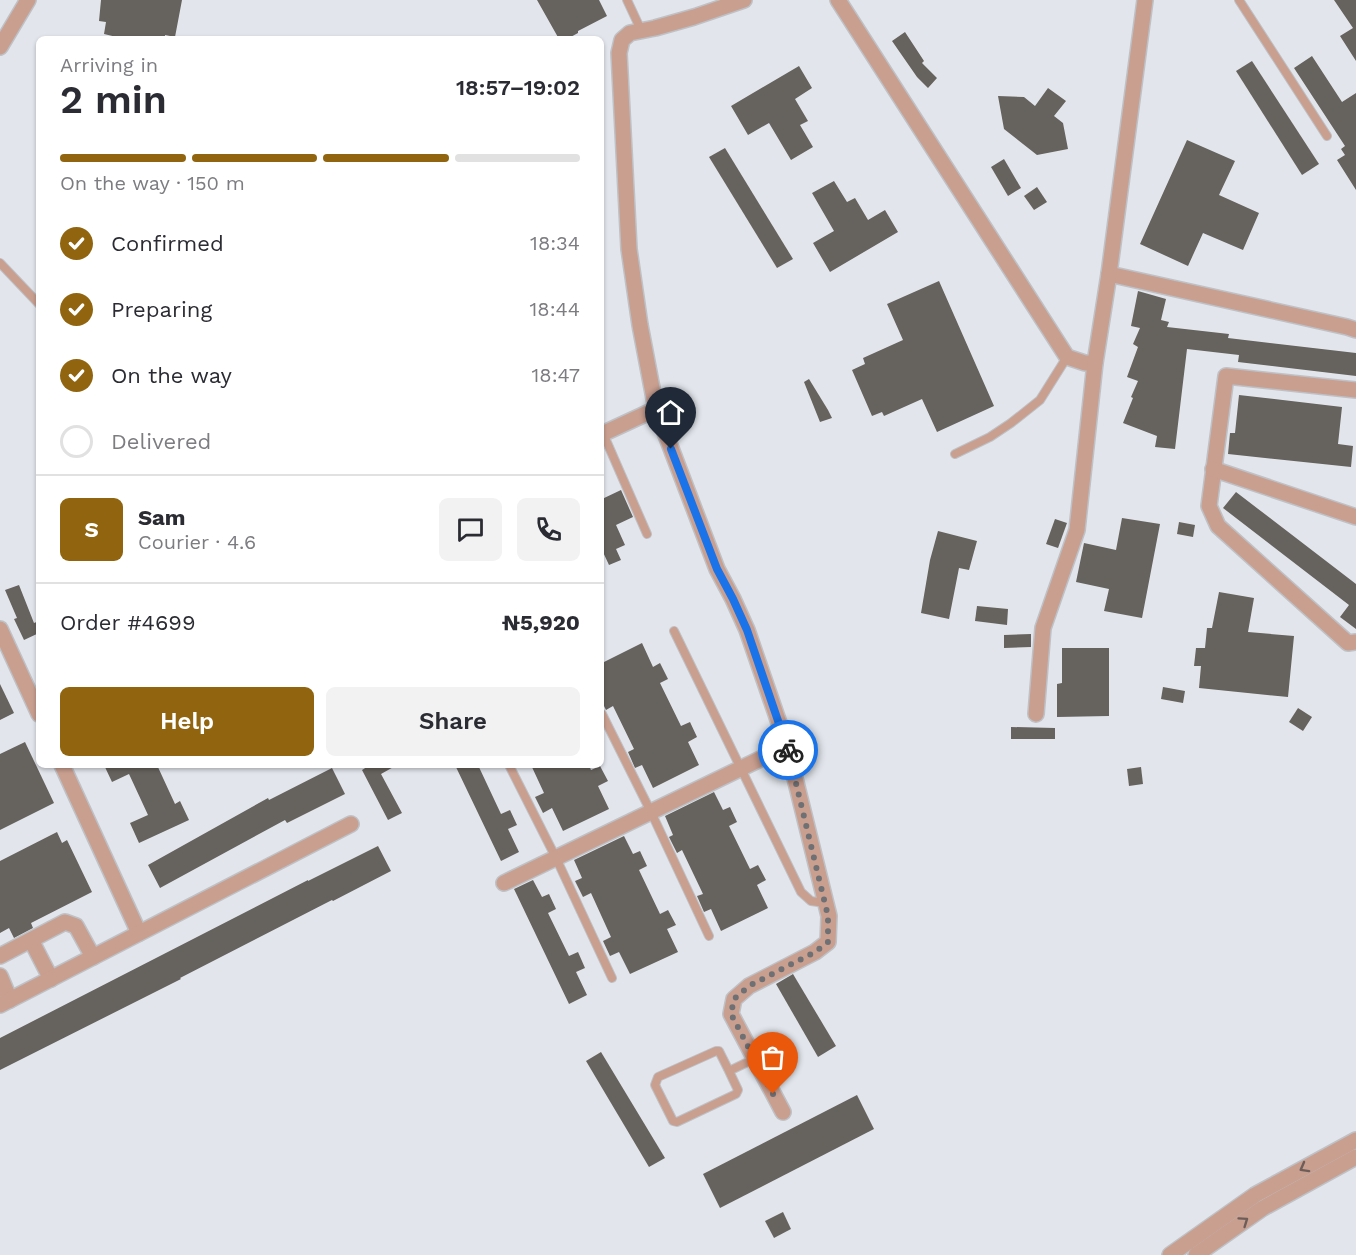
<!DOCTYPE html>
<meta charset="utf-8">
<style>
body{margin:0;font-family:"Work Sans",sans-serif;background:#f2f2f3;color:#2b2b33;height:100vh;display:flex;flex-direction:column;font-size:22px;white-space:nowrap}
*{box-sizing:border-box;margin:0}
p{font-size:20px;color:#7c7c81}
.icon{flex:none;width:33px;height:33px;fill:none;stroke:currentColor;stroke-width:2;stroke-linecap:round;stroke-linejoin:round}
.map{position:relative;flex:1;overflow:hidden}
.details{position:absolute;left:36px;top:36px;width:568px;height:732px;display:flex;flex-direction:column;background:#fff;border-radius:9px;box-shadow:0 2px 4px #0004}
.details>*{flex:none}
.pin{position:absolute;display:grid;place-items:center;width:51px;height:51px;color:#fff;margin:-62px -26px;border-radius:50% 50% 50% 0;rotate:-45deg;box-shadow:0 0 6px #0007}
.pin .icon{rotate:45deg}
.courier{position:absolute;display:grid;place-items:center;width:60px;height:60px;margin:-30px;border:4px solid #1a73e8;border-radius:50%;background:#fff;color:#222;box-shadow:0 2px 8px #0007}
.head em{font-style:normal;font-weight:600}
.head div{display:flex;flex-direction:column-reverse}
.head{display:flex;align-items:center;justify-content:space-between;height:102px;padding:0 24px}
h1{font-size:39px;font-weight:600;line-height:45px}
.bar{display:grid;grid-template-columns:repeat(4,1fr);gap:9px 6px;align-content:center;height:72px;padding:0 24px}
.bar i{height:8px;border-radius:4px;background:#e1e1e2}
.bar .active{background:#91650f}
.bar p{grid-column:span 4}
.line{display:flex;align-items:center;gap:15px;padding:0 24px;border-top:2px solid #e1e1e2}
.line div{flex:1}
.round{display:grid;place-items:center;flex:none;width:63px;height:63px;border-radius:9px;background:#f2f2f3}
ol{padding:0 24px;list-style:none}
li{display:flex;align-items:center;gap:18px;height:66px}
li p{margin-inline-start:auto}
li .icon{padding:6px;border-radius:50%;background:#91650f;color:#fff;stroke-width:4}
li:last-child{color:#7c7c81}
li i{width:33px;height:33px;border:3px solid #e1e1e2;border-radius:50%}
.cta{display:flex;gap:12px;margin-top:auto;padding:12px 24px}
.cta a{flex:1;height:69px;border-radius:9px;background:#91650f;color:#fff;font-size:24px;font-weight:600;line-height:69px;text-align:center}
.cta a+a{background:#f2f2f3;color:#2b2b33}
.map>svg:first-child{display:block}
.building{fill:#66625d}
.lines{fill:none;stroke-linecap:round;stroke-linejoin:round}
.lane-casing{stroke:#bec2c7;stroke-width:10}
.street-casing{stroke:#bec2c7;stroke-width:18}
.lane{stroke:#c99f90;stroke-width:8}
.street{stroke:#c99f90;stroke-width:15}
.oneway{stroke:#6d5d59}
.done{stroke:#6e7074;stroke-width:6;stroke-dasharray:0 10.8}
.route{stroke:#1a73e8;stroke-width:8}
</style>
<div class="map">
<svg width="1356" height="1255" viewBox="0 0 1356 1255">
<rect width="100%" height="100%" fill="#e2e6ec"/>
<!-- building -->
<g class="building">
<polygon points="101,0 182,0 175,37 165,35 165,39 125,39 104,34 106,22 99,21"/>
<polygon points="537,0 599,0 607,16 578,31 578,33 567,39 559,39"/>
<polygon points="1334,0 1356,0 1356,61 1340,36 1353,28"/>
<polygon points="905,32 924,61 922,63 937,78 928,88 917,77 892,41"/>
<polygon points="1312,56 1342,102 1356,93 1356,190 1337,160 1345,155 1341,149 1345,146 1294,68"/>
<polygon points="1252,61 1319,164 1302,175 1236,71"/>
<polygon points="799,66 812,88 795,99 808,121 800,125 813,147 791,160 769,123 748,135 731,106"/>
<polygon points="1048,88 1066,101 1054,116 1063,123 1068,149 1037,155 1004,129 998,96 1024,97 1035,106"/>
<polygon points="1187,140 1235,161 1219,195 1259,213 1243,250 1203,233 1188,266 1140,244"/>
<polygon points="725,148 793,259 777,268 709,157"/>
<polygon points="1004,159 1021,188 1008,196 991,167"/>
<polygon points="834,181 847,202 855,198 868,220 885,210 898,232 830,272 813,243 834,231 812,193"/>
<polygon points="1037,187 1047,202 1034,210 1024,196"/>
<polygon points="939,281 994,406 937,432 922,399 884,416 882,412 872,416 852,370 865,364 863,358 903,340 887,304"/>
<polygon points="1138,291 1166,299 1161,320 1169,322 1167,327 1229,334 1228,338 1356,353 1356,376 1238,362 1239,355 1187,349 1175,449 1155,447 1157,436 1123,423 1133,398 1131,397 1138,381 1127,377 1138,347 1133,344 1140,328 1131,326"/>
<polygon points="809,379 828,410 832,418 820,422 804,382"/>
<polygon points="1239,395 1342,407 1338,444 1353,446 1351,467 1228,454 1230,433 1235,433"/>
<polygon points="621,490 633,517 616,525 625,545 616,549 621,560 609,565 602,550 602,499"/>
<polygon points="1236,492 1356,584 1356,629 1340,617 1349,605 1223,508"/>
<polygon points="1122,518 1160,524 1142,618 1104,611 1109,589 1076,582 1084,543 1116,550"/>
<polygon points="1055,519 1067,523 1058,548 1046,544"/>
<polygon points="1179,522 1195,525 1193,537 1177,534"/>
<polygon points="938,531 977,541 969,570 959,568 949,619 921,613 930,560"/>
<polygon points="19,585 34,623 39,621 39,633 24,640 14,619 17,618 5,590"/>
<polygon points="1219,592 1254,598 1248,632 1294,636 1288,697 1199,688 1201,666 1194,666 1196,648 1205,648 1207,628 1212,628"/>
<polygon points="977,606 1008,609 1007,625 975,621"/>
<polygon points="1031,634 1031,647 1004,648 1004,635"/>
<polygon points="642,643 653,667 660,663 668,679 660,683 681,726 690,722 697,737 688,742 699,765 653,788 642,765 635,768 628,752 634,749 613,706 606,710 602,702 602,663"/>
<polygon points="1062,648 1109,648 1109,716 1057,717 1057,684 1062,683"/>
<polygon points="0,684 14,713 0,720"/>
<polygon points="1163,687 1185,691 1183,703 1161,699"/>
<polygon points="1298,708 1312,717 1303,731 1289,722"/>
<polygon points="1011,727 1055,728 1055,739 1011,739"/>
<polygon points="25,742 54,803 0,830 0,754"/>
<polygon points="104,765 157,765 175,804 180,801 189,820 139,843 130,823 148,815 129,774 112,782"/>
<polygon points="370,765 397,765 381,774 402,813 388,820 362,770"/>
<polygon points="455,765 478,765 501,814 510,810 517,825 508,829 519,852 501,861"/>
<polygon points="531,765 589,765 591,770 600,766 608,781 598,786 609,809 563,831 552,808 543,813 535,797 544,793"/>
<polygon points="1141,767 1143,784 1129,786 1127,769"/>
<polygon points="332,768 345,794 287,823 285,820 160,888 148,865 268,798 269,800"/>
<polygon points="714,792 723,810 730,807 737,822 729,826 750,869 758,865 766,880 757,885 768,908 721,931 711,909 704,912 697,896 703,894 682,850 677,853 669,837 673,835 665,816"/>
<polygon points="57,832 62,843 67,840 92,892 31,923 33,928 14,938 9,928 0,933 0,861"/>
<polygon points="624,836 633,854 640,851 647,866 639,870 660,914 668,910 676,925 667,929 678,952 630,974 619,952 610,956 603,941 611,937 591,893 583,897 575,881 582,878 574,860"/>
<polygon points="378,846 391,871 333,901 332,900 180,978 181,979 0,1070 0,1038 308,880 308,881"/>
<polygon points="533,880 542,897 549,894 556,909 548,913 569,956 578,952 585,968 576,972 587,995 569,1004 514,889"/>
<polygon points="793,974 836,1046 818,1057 776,984"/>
<polygon points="601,1052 665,1158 649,1167 586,1061"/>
<polygon points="857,1095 874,1129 720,1208 703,1174"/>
<polygon points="783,1212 791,1229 774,1238 765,1221"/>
</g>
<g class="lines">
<defs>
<g id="lane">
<polyline points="627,0 641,30"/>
<polyline points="1239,0 1327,136"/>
<polyline points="0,263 39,304"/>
<polyline points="602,431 647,534"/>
<polyline points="955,454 990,437 1011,423 1040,400 1067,357"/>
<polyline points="674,631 801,892 811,901 825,903"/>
<polyline points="602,714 651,812 709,936"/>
<polyline points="509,765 556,858 612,978"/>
<polyline points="729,1071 738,1090 736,1094 677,1122 673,1121 655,1085 658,1077 716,1051 719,1051 729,1071 754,1059"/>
</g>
<g id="street">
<polyline points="744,0 694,17 655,28 630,33 622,40 619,53 629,249 640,325 656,409 717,569 733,599 747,630 787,746 829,916 828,942 815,952 749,986 734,999 731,1014 783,1112"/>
<polyline points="838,0 1067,357 1085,363 1095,363"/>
<polyline points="0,47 28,0"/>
<polyline points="1109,274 1347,327 1356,330"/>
<polyline points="1356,390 1226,376 1209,506 1218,526 1348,643 1356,642"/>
<polyline points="602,434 656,409"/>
<polyline points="1213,469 1356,517"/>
<polyline points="0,629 39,714"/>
<polyline points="1036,714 1043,628 1077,530 1095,363 1109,274 1145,0"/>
<polyline points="62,765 139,933"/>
<polyline points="504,883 787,746"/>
<polyline points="31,940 51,979"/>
<polyline points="0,956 65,922 76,926 93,957"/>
<polyline points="0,976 10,1000"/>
<polyline points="0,1005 351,824"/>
<polyline points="1170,1255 1255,1195 1356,1140"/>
<polyline points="1196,1255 1263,1208 1356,1157"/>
</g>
</defs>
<!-- lane casing -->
<use href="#lane" class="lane-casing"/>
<!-- street casing -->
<use href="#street" class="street-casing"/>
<!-- lane -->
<use href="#lane" class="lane"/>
<!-- street -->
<use href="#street" class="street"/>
</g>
<!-- one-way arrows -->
<defs><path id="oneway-chevron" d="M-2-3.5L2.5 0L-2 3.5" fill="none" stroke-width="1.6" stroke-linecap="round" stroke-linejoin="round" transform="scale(1.5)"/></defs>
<g class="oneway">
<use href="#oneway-chevron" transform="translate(1304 1168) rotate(151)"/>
<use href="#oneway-chevron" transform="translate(1244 1221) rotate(-35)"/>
</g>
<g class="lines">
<!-- done -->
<polyline class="done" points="773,1094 731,1014 734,999 749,986 815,952 828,942 828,916 788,750"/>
<!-- route -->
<polyline class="route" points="671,449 717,569 733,599 747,630 788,750"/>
</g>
</svg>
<div class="pin" style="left:773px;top:1094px;background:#ea580c"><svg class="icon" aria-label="bag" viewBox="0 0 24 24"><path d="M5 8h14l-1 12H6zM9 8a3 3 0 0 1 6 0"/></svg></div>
<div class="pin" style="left:671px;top:449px;background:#1f2937"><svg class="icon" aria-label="home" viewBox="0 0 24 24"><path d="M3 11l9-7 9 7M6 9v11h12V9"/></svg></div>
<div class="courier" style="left:788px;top:750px"><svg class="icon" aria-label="bike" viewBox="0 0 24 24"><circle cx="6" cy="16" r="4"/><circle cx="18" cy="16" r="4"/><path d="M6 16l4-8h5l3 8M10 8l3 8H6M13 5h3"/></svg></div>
<section class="details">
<div class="head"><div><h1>2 min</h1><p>Arriving in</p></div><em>18:57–19:02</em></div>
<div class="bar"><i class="active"></i><i class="active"></i><i class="active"></i><i></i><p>On the way · 150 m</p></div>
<ol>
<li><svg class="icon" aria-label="check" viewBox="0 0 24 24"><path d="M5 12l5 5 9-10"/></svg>Confirmed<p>18:34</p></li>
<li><svg class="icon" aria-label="check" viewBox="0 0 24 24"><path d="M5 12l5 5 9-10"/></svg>Preparing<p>18:44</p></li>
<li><svg class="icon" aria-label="check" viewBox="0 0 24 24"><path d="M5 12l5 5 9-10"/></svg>On the way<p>18:47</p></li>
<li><i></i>Delivered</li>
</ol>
<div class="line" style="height:108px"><b class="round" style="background:#91650f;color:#fff">S</b><div><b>Sam</b><p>Courier · 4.6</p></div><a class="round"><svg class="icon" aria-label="chat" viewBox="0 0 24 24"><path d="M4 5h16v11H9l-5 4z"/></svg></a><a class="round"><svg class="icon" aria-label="phone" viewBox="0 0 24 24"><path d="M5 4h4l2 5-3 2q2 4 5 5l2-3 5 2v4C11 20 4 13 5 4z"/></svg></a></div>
<div class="line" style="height:78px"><div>Order #4699</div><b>₦5,920</b></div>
<div class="cta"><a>Help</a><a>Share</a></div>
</section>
</div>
